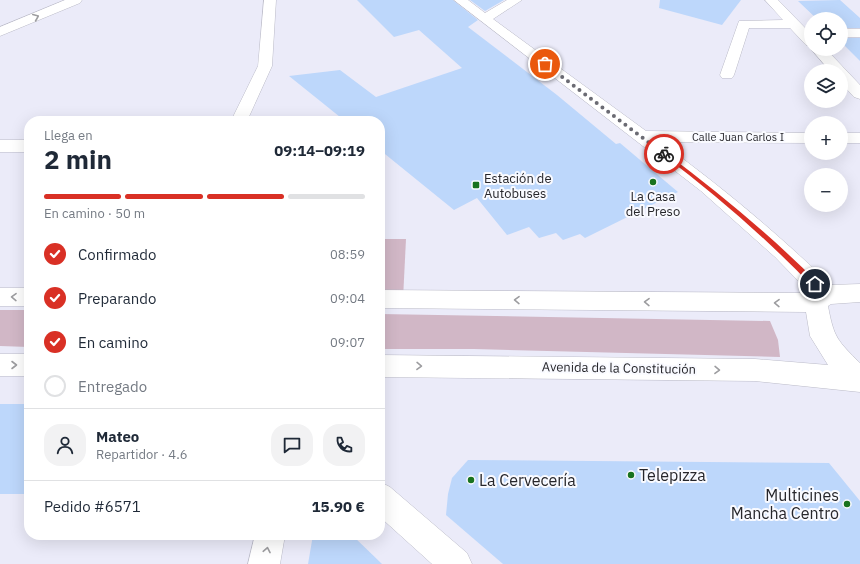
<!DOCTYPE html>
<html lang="es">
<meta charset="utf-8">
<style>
body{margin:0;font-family:"IBM Plex Sans",sans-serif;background:#f2f2f3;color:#1f2937;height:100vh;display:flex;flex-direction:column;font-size:15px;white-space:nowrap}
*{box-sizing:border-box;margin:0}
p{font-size:13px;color:#747a83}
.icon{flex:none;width:22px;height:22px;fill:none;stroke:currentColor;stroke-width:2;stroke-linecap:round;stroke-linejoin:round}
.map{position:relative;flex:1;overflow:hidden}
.sheet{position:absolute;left:24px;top:116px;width:361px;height:424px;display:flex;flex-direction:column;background:#fff;border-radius:16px;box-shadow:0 4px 16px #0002}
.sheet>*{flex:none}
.fabs{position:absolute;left:804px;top:12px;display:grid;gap:8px}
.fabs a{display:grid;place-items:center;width:44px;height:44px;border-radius:50%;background:#fff;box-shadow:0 4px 16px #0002;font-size:20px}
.pin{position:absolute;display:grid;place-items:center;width:34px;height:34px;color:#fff;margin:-17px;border:2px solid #fff;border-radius:50%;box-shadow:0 1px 4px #0007}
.courier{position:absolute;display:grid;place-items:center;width:40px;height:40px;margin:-20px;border:3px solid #d93025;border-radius:50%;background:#fff;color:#222;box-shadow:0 1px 5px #0007}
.head em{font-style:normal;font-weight:800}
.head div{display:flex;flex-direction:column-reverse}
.head{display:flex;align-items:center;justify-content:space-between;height:68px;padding:0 20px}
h1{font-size:26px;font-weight:800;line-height:30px}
.bar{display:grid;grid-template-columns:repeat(4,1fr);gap:6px 4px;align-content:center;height:48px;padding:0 20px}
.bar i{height:5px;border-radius:3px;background:#e0e1e3}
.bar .active{background:#d93025}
.bar p{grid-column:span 4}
.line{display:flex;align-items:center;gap:10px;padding:0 20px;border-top:1px solid #e0e1e3}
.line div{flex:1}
.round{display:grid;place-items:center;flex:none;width:42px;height:42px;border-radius:16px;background:#f2f2f3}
ol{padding:0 20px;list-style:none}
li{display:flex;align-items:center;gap:12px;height:44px}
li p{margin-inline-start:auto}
li .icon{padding:4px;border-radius:50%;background:#d93025;color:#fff;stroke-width:4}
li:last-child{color:#747a83}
li i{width:22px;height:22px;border:2px solid #e0e1e3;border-radius:50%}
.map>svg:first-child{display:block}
.green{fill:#d1b7c6}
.building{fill:#bdd7fb}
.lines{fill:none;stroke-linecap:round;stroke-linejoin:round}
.minor-casing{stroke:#babac7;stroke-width:1}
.minor{fill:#fff;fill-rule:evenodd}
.oneway{stroke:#9d9da0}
.route{fill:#d93025}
.done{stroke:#6b6b73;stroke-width:4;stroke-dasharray:0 7.2}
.poi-dot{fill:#19731f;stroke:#f9faff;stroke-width:1.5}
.labels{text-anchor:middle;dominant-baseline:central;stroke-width:4;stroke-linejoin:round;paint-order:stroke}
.far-street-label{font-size:11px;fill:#26262b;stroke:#f9faff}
.poi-label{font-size:13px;fill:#26262b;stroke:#f9faff;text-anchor:start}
.street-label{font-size:13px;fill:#26262b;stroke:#f9faff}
.near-poi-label{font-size:16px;fill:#26262b;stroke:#f9faff;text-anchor:start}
</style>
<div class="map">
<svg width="860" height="564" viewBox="0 0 860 564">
<rect width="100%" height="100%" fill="#ebebf9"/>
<!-- green -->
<g class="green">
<polygon points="380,239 406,239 403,299 380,299"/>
<polygon points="0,310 29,310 29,347 0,346"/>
<polygon points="380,314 770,321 778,340 780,357 474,349 380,349"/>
</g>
<!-- building -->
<g class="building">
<polygon points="357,0 453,0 478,20 468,27 557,95 616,144 620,143 678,192 585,238 580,234 563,240 556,233 539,238 529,227 507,235 477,198 454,210 380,150 380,121 345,121 289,76 340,70 376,97 462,68 419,30 394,37"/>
<polygon points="470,0 504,0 485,11"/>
<polygon points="660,0 741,0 722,25 659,8"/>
<polygon points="840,0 860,18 860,28 841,28 841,19 817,19 798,1"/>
<polygon points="841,38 860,38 860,61 841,42"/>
<rect x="0" y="404" width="29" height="90"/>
<polygon points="468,460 829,463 860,501 860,564 503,564 446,515 448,494 452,478"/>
<polygon points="313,535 352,535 382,564 308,564"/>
</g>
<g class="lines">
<defs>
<g id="minor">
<polygon points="65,0 82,0 80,3 0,36 0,27"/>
<polygon points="264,0 276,0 272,66 247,121 231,121 258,66"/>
<path d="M 454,0 L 468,0 L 485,13 L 507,0 L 522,0 L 493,19 L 646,131 L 811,133 L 811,143 L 660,142 C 721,186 777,233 831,285 L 860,284 L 860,302 L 831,304 L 828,306 C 834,338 837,340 860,363 L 860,392 L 755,381 L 380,377 L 380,355 L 755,359 L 828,365 L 810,336 L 806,312 L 380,308 L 380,290 L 810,293 L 775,257 L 701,191 Z"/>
<polygon points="765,0 778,0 811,34 811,46 806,45 790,28 749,28 734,75 732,78 722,78 720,75 739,21 783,20"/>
<rect x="841" y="29" width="19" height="8"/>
<polygon points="811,49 826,49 860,85 860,99 854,97 841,83 841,71 830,71"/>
<rect x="841" y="133" width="19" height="10"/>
<rect x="0" y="140" width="29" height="12"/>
<rect x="0" y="288" width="29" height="18"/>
<rect x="0" y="354" width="29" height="22"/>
<polygon points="380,482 390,487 467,553 472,564 432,564 380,517"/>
<polygon points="255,535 285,535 280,564 248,564"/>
</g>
</defs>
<!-- minor casing -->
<use href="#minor" class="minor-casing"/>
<!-- minor -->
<use href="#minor" class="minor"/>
</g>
<!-- one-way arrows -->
<defs><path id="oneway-chevron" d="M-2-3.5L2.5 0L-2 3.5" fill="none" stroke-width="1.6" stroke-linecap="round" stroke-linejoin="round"/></defs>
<g class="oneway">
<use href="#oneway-chevron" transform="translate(36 17) rotate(-23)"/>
<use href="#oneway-chevron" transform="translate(14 297) rotate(-179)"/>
<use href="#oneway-chevron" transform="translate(517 300) rotate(-179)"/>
<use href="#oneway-chevron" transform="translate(647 302) rotate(-179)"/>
<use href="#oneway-chevron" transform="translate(777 303) rotate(-179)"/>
<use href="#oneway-chevron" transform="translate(14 365)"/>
<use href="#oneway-chevron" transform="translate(419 366) rotate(1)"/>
<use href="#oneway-chevron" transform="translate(717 370) rotate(1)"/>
<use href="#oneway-chevron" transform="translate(267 550) rotate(-79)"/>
</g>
<!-- route -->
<path class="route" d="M 663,153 L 666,153 C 719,193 770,235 817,282 L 817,286 L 812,286 C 766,238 716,195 663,155 Z"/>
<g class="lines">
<!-- done -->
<polyline class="done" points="545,64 664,154"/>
</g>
<!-- markers -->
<g class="poi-dot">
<circle cx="653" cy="182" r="4"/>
<rect x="472" y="181" width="8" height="8" rx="2"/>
<circle cx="631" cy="475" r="4"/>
<circle cx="471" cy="480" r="4"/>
<circle cx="847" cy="504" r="4"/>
</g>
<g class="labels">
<!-- far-street labels -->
<g class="far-street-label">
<text x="738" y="137">Calle Juan Carlos I</text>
</g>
<!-- poi labels -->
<g class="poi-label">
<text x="484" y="178">Estación de<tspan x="484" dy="15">Autobuses</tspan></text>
<text x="653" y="196" text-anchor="middle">La Casa<tspan x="653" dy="15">del Preso</tspan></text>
</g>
<!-- street labels -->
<g class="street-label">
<text transform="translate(619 368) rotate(1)">Avenida de la Constitución</text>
</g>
<!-- near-poi labels -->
<g class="near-poi-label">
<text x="639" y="475">Telepizza</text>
<text x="479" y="480">La Cervecería</text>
<text x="839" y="495" text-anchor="end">Multicines<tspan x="839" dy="18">Mancha Centro</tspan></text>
</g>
</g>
</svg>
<div class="fabs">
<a><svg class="icon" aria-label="locate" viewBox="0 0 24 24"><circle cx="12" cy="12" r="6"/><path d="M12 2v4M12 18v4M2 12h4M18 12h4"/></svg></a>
<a><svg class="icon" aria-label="layers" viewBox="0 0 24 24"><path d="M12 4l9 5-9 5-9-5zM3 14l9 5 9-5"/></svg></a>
<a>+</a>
<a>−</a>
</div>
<div class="pin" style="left:545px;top:64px;background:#ea580c"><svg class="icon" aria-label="bag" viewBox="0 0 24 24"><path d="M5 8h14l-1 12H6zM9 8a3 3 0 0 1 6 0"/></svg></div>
<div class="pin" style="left:815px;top:284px;background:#1f2937"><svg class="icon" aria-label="home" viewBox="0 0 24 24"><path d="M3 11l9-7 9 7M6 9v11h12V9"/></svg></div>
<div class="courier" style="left:664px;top:154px"><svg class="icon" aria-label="bike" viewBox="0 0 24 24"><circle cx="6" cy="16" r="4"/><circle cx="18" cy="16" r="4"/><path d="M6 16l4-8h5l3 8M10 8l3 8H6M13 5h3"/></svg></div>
<section class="sheet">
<div class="head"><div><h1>2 min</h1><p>Llega en</p></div><em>09:14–09:19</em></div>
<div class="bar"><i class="active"></i><i class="active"></i><i class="active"></i><i></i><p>En camino · 50 m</p></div>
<ol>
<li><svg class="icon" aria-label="check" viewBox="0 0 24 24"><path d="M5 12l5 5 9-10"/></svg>Confirmado<p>08:59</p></li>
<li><svg class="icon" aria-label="check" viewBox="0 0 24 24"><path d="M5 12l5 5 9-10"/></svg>Preparando<p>09:04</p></li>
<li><svg class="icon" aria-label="check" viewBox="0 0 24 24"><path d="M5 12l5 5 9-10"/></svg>En camino<p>09:07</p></li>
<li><i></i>Entregado</li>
</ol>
<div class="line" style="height:72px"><a class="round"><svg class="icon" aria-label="person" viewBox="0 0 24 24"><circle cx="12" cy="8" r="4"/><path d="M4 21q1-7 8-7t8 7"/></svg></a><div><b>Mateo</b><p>Repartidor · 4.6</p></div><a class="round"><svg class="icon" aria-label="chat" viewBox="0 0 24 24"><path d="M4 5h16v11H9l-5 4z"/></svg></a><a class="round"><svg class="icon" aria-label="phone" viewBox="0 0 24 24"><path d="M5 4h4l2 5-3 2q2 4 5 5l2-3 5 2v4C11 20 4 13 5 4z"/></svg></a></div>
<div class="line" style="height:52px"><div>Pedido #6571</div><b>15.90 €</b></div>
</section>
</div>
